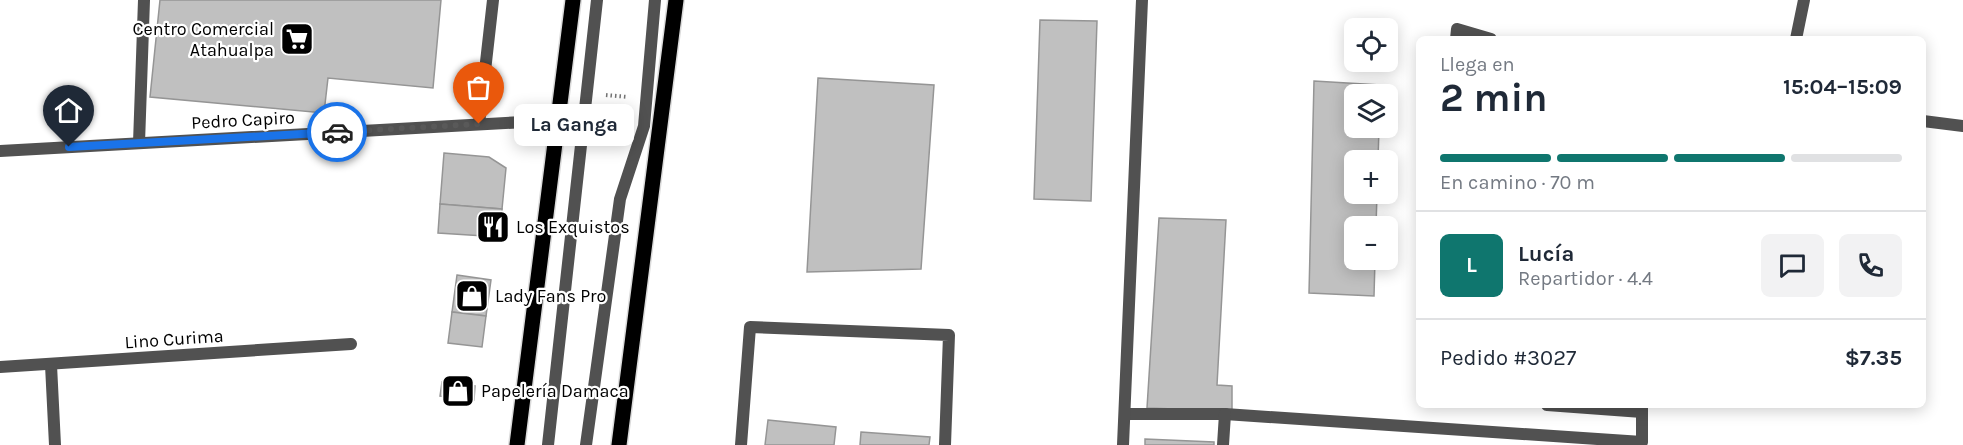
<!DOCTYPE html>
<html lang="es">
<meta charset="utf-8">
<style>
body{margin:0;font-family:Karla,sans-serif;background:#f2f2f3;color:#1f2937;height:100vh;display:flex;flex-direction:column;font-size:22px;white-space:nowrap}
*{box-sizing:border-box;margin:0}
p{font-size:20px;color:#747a83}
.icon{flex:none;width:33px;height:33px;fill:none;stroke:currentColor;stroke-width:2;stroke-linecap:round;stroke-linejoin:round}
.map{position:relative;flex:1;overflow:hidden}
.details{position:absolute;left:1416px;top:36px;width:510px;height:372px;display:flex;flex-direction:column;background:#fff;border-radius:9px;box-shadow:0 3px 15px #0003}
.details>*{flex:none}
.fabs{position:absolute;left:1344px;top:18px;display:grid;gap:12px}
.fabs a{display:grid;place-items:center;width:54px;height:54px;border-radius:9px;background:#fff;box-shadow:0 3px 15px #0003;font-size:30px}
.pin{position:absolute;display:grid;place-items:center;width:51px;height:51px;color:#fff;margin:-62px -26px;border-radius:50% 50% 50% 0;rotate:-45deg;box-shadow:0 0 6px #0007}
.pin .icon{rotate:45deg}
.courier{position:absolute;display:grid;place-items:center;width:60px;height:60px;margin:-30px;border:4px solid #1a73e8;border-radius:50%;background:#fff;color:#222;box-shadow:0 2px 8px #0007}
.bubble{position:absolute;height:42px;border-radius:9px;background:#fff;box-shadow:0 3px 15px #0003;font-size:20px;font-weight:700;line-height:42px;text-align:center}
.headline em{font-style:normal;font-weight:700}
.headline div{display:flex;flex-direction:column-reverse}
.headline{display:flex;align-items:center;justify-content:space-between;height:102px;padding:0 24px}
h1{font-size:39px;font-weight:700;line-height:45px}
.bar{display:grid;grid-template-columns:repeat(4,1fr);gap:9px 6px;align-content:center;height:72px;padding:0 24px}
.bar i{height:8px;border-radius:4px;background:#e0e1e3}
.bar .selected{background:#0f766e}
.bar p{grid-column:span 4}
.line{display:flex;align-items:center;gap:15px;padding:0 24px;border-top:2px solid #e0e1e3}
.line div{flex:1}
.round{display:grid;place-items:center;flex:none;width:63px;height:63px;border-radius:9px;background:#f2f2f3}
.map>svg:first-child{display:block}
.building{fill:#c0c0c0;stroke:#959595;stroke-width:1.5}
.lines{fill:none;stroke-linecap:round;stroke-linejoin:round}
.primary-casing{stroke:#dbdbdb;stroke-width:18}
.path{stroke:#737373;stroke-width:4;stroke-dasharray:1.5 3;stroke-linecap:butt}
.lane{stroke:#515151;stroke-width:12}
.street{stroke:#515151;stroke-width:12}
.primary{stroke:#000;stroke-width:15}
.done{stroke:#595959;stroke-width:6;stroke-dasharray:0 10.8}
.route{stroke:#1a73e8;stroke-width:8}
.labels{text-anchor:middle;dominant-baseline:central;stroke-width:4.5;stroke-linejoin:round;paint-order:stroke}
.poi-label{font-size:18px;fill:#000;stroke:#fff;text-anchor:start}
.street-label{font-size:18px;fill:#000;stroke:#fff}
</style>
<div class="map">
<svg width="1963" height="445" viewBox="0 0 1963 445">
<rect width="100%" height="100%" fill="#fff"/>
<!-- building -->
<g class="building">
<polygon points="160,0 441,0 433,88 328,78 324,113 150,97"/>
<polygon points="1040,20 1097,21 1091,201 1034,199"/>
<polygon points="818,78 934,85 921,269 807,272"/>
<polygon points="1314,81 1380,85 1380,94 1354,94 1354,128 1379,128 1378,160 1354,160 1354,194 1377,194 1376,226 1354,226 1354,260 1375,260 1374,296 1309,293"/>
<polygon points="444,153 489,157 506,168 502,209 440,204"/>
<polygon points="440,204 502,209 500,237 438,233"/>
<polygon points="1159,218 1226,220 1217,385 1232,386 1232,411 1147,408"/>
<polygon points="457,275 491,280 486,316 452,312"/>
<polygon points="452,312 486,316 482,347 448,343"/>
<polygon points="442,382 475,386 474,400 440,396"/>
<polygon points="768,420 836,427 834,445 765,445"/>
<polygon points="861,432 930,437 929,445 860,445"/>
<polygon points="1145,439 1214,442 1214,445 1145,445"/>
</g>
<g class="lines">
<defs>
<g id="primary">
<polyline points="517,445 573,0"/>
<polyline points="619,445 676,0"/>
</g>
</defs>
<!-- primary casing -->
<use href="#primary" class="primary-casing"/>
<!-- path -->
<polyline class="path" points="606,95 628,97"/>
<!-- lane -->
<g class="lane">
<polyline points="1923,121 1963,126"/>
<polyline points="479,124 493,0"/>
<polyline points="1125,414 1225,414 1642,442 1642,405"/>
<polyline points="548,445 597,0"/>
<polyline points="586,445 620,199 644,126 655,0"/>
<polyline points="741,445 750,327 949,335 945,445"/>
<polyline points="1123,445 1142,0"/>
</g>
<!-- street -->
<g class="street">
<polyline points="1456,39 1457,29 1491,39"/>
<polyline points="1796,39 1804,0"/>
<polyline points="139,143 144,0"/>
<polyline points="0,151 560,120"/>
<polyline points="51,365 55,445"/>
<polyline points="0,367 351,344"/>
<polyline points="1547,405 1642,412"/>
<polyline points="1223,445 1225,414"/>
</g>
<!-- primary -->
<use href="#primary" class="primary"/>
</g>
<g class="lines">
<!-- done -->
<polyline class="done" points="337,132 479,124"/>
<!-- route -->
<polyline class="route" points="69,147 337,132"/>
</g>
<!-- icons -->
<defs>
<symbol id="supermarket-square" viewBox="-11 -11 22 22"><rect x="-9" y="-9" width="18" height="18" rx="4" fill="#000" stroke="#fff"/><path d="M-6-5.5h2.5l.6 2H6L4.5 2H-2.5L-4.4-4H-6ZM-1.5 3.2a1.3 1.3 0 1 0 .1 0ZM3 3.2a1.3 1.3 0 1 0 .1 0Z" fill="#fff"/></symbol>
<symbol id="restaurant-square" viewBox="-11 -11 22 22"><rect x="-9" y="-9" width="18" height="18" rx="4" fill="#000" stroke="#fff"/><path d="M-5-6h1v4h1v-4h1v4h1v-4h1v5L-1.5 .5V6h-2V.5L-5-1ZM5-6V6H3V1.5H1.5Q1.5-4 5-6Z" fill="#fff"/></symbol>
<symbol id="shop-square" viewBox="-11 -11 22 22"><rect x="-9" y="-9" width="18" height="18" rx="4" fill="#000" stroke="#fff"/><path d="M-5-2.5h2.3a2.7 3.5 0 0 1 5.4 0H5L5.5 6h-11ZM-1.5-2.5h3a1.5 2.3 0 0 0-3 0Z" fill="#fff"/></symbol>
</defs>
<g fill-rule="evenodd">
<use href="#supermarket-square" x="278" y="20" width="38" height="38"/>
<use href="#restaurant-square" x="474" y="208" width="38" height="38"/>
<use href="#shop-square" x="453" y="277" width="38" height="38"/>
<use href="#shop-square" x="439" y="372" width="38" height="38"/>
</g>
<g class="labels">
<!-- poi labels -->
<g class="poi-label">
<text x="274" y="29" text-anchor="end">Centro Comercial<tspan x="274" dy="21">Atahualpa</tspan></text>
<text x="516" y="227">Los Exquistos</text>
<text x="495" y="296">Lady Fans Pro</text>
<text x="481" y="391">Papelería Damaca</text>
</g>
<!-- street labels -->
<g class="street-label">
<text transform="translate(243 120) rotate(-3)">Pedro Capiro</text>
<text transform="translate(174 339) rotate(-4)">Lino Curima</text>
</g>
</g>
</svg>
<div class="fabs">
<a><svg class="icon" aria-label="locate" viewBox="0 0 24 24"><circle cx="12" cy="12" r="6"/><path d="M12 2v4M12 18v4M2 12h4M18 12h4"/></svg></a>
<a><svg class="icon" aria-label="layers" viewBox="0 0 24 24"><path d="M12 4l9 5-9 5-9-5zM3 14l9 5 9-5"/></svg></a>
<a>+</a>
<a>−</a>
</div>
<div class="pin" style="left:479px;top:124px;background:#ea580c"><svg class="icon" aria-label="bag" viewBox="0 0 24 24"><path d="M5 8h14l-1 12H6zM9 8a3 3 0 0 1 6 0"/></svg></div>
<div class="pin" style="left:69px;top:147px;background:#1f2937"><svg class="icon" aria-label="home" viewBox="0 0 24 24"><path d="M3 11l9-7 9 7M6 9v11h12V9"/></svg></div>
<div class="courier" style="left:337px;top:132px"><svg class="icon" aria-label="car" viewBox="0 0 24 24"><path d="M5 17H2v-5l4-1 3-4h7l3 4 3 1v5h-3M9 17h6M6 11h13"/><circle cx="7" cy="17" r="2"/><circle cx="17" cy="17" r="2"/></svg></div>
<div class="bubble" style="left:514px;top:104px;width:120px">La Ganga</div>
<section class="details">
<div class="headline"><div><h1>2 min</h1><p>Llega en</p></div><em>15:04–15:09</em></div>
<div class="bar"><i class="selected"></i><i class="selected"></i><i class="selected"></i><i></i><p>En camino · 70 m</p></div>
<div class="line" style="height:108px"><b class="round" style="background:#0f766e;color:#fff">L</b><div><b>Lucía</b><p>Repartidor · 4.4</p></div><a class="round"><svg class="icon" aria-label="chat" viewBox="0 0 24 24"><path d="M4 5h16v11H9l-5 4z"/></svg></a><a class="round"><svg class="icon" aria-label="phone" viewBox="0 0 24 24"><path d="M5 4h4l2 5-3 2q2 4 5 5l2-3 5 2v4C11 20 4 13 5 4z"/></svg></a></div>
<div class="line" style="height:78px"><div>Pedido #3027</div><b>$7.35</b></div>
</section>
</div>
